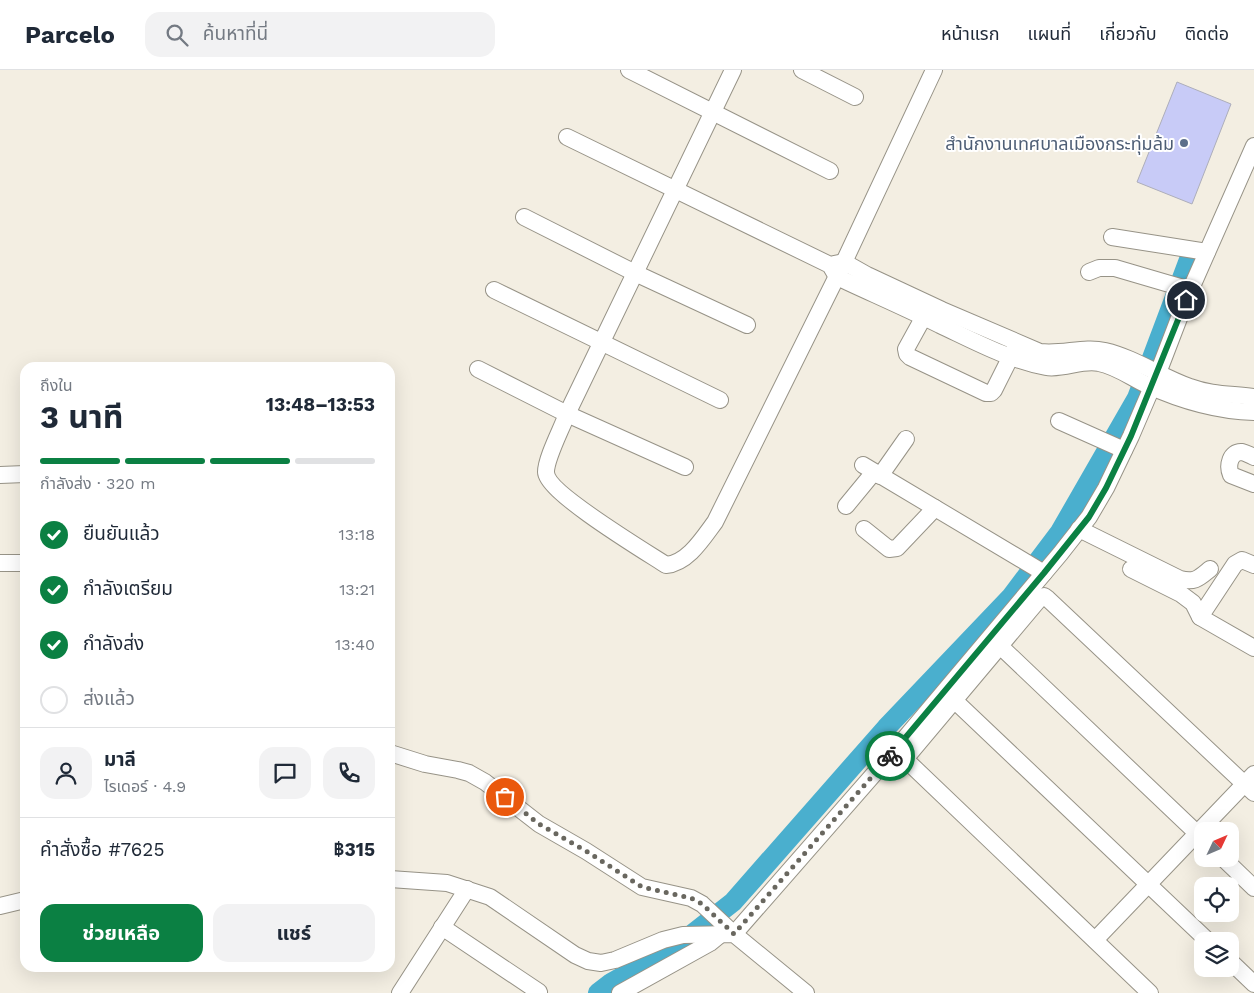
<!DOCTYPE html>
<html lang="th">
<meta charset="utf-8">
<style>
body{margin:0;font-family:"Work Sans","Noto Sans Thai",sans-serif;background:#f2f2f3;color:#1f2937;height:100vh;display:flex;flex-direction:column;font-size:19px;white-space:nowrap}
*{box-sizing:border-box;margin:0}
p{font-size:16px;color:#747a83}
.icon{flex:none;width:28px;height:28px;fill:none;stroke:currentColor;stroke-width:2;stroke-linecap:round;stroke-linejoin:round}
.map{position:relative;flex:1;overflow:hidden}
.panel{position:absolute;left:20px;top:292px;width:375px;height:610px;display:flex;flex-direction:column;background:#fff;border-radius:15px;box-shadow:0 5px 20px #0002}
.panel>*{flex:none}
.needle{width:32px;rotate:46deg}
.buttons{position:absolute;left:1194px;top:752px;display:grid;gap:10px}
.buttons a{display:grid;place-items:center;width:45px;height:45px;border-radius:10px;background:#fff;box-shadow:0 5px 20px #0002;font-size:25px}
.pin{position:absolute;display:grid;place-items:center;width:42px;height:42px;color:#fff;margin:-21px;border:2px solid #fff;border-radius:50%;box-shadow:0 1px 5px #0007}
.courier{position:absolute;display:grid;place-items:center;width:50px;height:50px;margin:-25px;border:4px solid #0b8043;border-radius:50%;background:#fff;color:#222;box-shadow:0 1px 6px #0007}
.headline em{font-style:normal;font-weight:700}
.headline div{display:flex;flex-direction:column-reverse}
.headline{display:flex;align-items:center;justify-content:space-between;height:85px;padding:0 20px}
h1{font-size:32px;font-weight:700;line-height:38px}
.bar{display:grid;grid-template-columns:repeat(4,1fr);gap:8px 5px;align-content:center;height:60px;padding:0 20px}
.bar i{height:6px;border-radius:4px;background:#e0e1e3}
.bar .selected{background:#0b8043}
.bar p{grid-column:span 4}
.line{display:flex;align-items:center;gap:12px;padding:0 20px;border-top:1px solid #e0e1e3}
.line div{flex:1}
.round{display:grid;place-items:center;flex:none;width:52px;height:52px;border-radius:15px;background:#f2f2f3}
ol{padding:0 20px;list-style:none}
li{display:flex;align-items:center;gap:15px;height:55px}
li p{margin-inline-start:auto}
li .icon{padding:5px;border-radius:50%;background:#0b8043;color:#fff;stroke-width:4}
li:last-child{color:#747a83}
li i{width:28px;height:28px;border:2px solid #e0e1e3;border-radius:50%}
.primary-button{display:flex;gap:10px;margin-top:auto;padding:10px 20px}
.primary-button a{flex:1;height:58px;border-radius:15px;background:#0b8043;color:#fff;font-size:20px;font-weight:700;line-height:58px;text-align:center}
.primary-button a+a{background:#f2f2f3;color:#1f2937}
header{display:flex;align-items:center;gap:30px;box-sizing:border-box;height:70px;padding:0 25px;background:#fff;border-bottom:1px solid #e0e1e3}
header strong{font-size:24px}
nav{display:flex;gap:28px;margin-inline-start:auto;font-size:18px}
.search{width:350px;height:45px;background:#f2f2f3;display:flex;align-items:center;gap:12px;box-sizing:border-box;padding:0 18px;border-radius:15px;color:#747a83;font-size:19px}
.map>svg:first-child{display:block}
.lines{fill:none;stroke-linecap:round;stroke-linejoin:round}
.river{stroke:#4aafce;stroke-width:20}
.building{fill:#c8cbf7;stroke:#adaeba}
.minor-casing{stroke:#979387;stroke-width:18}
.minor{stroke:#fff;stroke-width:16}
.done{stroke:#69675f;stroke-width:5;stroke-dasharray:0 9}
.route{stroke:#0b8043;stroke-width:6}
.service-dot{fill:#5c6f8a;stroke:#fff;stroke-width:2}
.labels{text-anchor:middle;dominant-baseline:central;stroke-width:4;stroke-linejoin:round;paint-order:stroke}
.service-label{font-size:18px;fill:#4e5e75;stroke:#fff;text-anchor:end}
</style>
<header>
<strong>Parcelo</strong>
<div class="search"><svg class="icon" aria-label="search" viewBox="0 0 24 24"><circle cx="10" cy="10" r="6"/><path d="M15 15l6 6"/></svg>ค้นหาที่นี่</div>
<nav><a>หน้าแรก</a><a>แผนที่</a><a>เกี่ยวกับ</a><a>ติดต่อ</a></nav>
</header>
<div class="map">
<svg width="1254" height="923" viewBox="0 0 1254 923">
<rect width="100%" height="100%" fill="#f3eee2"/>
<g class="lines">
<!-- river -->
<polyline class="river" points="598,923 611,913 677,876 733,832 886,658 1011,527 1060,462 1137,328 1190,187"/>
</g>
<!-- building -->
<polygon class="building" points="1177,12 1231,34 1192,134 1137,112"/>
<g class="lines">
<defs>
<g id="minor">
<polyline points="629,0 830,101"/>
<path d="M 733,0 L 567,344 C 562,358 546,388 546,402 C 546,422 646,482 666,495 C 688,493 703,468 715,452 L 844,192 L 934,0"/>
<polyline points="802,0 855,27"/>
<path d="M 567,67 L 830,195 L 837,207 C 871,223 906,238 940,255 C 974,271 1009,290 1046,297 C 1064,300 1082,289 1099,293 C 1116,296 1132,308 1147,315 C 1180,330 1218,341 1254,342"/>
<polyline points="524,147 635,203 747,255"/>
<polyline points="1112,167 1207,182"/>
<path d="M 834,194 L 844,192 L 867,205 L 942,240 L 1040,282 C 1062,285 1084,276 1105,281 C 1135,288 1161,307 1190,317 C 1211,325 1232,324 1254,327"/>
<polyline points="1089,202 1099,198 1115,198 1190,220"/>
<polyline points="494,220 720,330"/>
<polyline points="928,239 906,279 907,284 910,287 986,323 991,323 994,320 1016,276"/>
<polyline points="478,299 567,344 685,397"/>
<polyline points="1059,351 1124,380"/>
<path d="M 1254,387 C 1250,385 1246,383 1242,382 C 1230,381 1227,396 1231,405 L 1254,414"/>
<polyline points="863,395 1044,503"/>
<polyline points="0,405 25,404"/>
<polyline points="880,406 906,369"/>
<polyline points="846,436 874,402"/>
<polyline points="864,459 889,479 897,478 935,438"/>
<path d="M 1079,459 L 1180,509 C 1195,513 1199,508 1210,499"/>
<polyline points="0,493 25,493"/>
<polyline points="1254,495 1242,490 1235,494 1200,547 1254,578"/>
<polyline points="1131,499 1181,524 1193,533 1200,547"/>
<polyline points="999,575 1202,768"/>
<polyline points="954,630 1208,871"/>
<polyline points="390,683 425,694 458,700 469,703 485,712 539,754 586,781 642,817 691,828 702,834 734,864 895,680 1060,484 1089,447 1106,418 1131,366 1158,303 1186,230 1254,76"/>
<polyline points="1224,789 1254,818"/>
<polyline points="390,809 447,813 490,827 575,885 588,891 601,893 615,890 663,870 683,865 734,864 806,923"/>
<polyline points="0,836 25,830"/>
<polyline points="442,857 539,922"/>
<polyline points="1095,870 1254,704"/>
<polyline points="1230,891 1254,914"/>
<polyline points="400,923 467,819"/>
<polyline points="620,923 710,873 721,864"/>
<polyline points="1150,923 905,689 1041,527 1044,526 1048,529 1254,723"/>
</g>
</defs>
<!-- minor casing -->
<use href="#minor" class="minor-casing"/>
<!-- minor -->
<use href="#minor" class="minor"/>
</g>
<g class="lines">
<!-- done -->
<polyline class="done" points="505,727 539,754 586,781 642,817 691,828 702,834 734,864 890,686"/>
<!-- route -->
<polyline class="route" points="890,686 1044,503 1089,447 1106,418 1131,366 1186,230"/>
</g>
<!-- markers -->
<circle class="service-dot" cx="1184" cy="73" r="5"/>
<g class="labels">
<!-- service labels -->
<g class="service-label">
<text x="1174" y="73">สำนักงานเทศบาลเมืองกระทุ่มล้ม</text>
</g>
</g>
</svg>
<div class="buttons">
<a><svg class="needle" viewBox="-14 -14 28 28"><path d="M0-13l5 13h-10z" fill="#e53935"/><path d="M0 13l5-13h-10z" fill="#747a83"/></svg></a>
<a><svg class="icon" aria-label="locate" viewBox="0 0 24 24"><circle cx="12" cy="12" r="6"/><path d="M12 2v4M12 18v4M2 12h4M18 12h4"/></svg></a>
<a><svg class="icon" aria-label="layers" viewBox="0 0 24 24"><path d="M12 4l9 5-9 5-9-5zM3 14l9 5 9-5"/></svg></a>
</div>
<div class="pin" style="left:505px;top:727px;background:#ea580c"><svg class="icon" aria-label="bag" viewBox="0 0 24 24"><path d="M5 8h14l-1 12H6zM9 8a3 3 0 0 1 6 0"/></svg></div>
<div class="pin" style="left:1186px;top:230px;background:#1f2937"><svg class="icon" aria-label="home" viewBox="0 0 24 24"><path d="M3 11l9-7 9 7M6 9v11h12V9"/></svg></div>
<div class="courier" style="left:890px;top:686px"><svg class="icon" aria-label="bike" viewBox="0 0 24 24"><circle cx="6" cy="16" r="4"/><circle cx="18" cy="16" r="4"/><path d="M6 16l4-8h5l3 8M10 8l3 8H6M13 5h3"/></svg></div>
<section class="panel">
<div class="headline"><div><h1>3 นาที</h1><p>ถึงใน</p></div><em>13:48–13:53</em></div>
<div class="bar"><i class="selected"></i><i class="selected"></i><i class="selected"></i><i></i><p>กำลังส่ง · 320 m</p></div>
<ol>
<li><svg class="icon" aria-label="check" viewBox="0 0 24 24"><path d="M5 12l5 5 9-10"/></svg>ยืนยันแล้ว<p>13:18</p></li>
<li><svg class="icon" aria-label="check" viewBox="0 0 24 24"><path d="M5 12l5 5 9-10"/></svg>กำลังเตรียม<p>13:21</p></li>
<li><svg class="icon" aria-label="check" viewBox="0 0 24 24"><path d="M5 12l5 5 9-10"/></svg>กำลังส่ง<p>13:40</p></li>
<li><i></i>ส่งแล้ว</li>
</ol>
<div class="line" style="height:90px"><a class="round"><svg class="icon" aria-label="person" viewBox="0 0 24 24"><circle cx="12" cy="8" r="4"/><path d="M4 21q1-7 8-7t8 7"/></svg></a><div><b>มาลี</b><p>ไรเดอร์ · 4.9</p></div><a class="round"><svg class="icon" aria-label="chat" viewBox="0 0 24 24"><path d="M4 5h16v11H9l-5 4z"/></svg></a><a class="round"><svg class="icon" aria-label="phone" viewBox="0 0 24 24"><path d="M5 4h4l2 5-3 2q2 4 5 5l2-3 5 2v4C11 20 4 13 5 4z"/></svg></a></div>
<div class="line" style="height:65px"><div>คำสั่งซื้อ #7625</div><b>฿315</b></div>
<div class="primary-button"><a>ช่วยเหลือ</a><a>แชร์</a></div>
</section>
</div>
